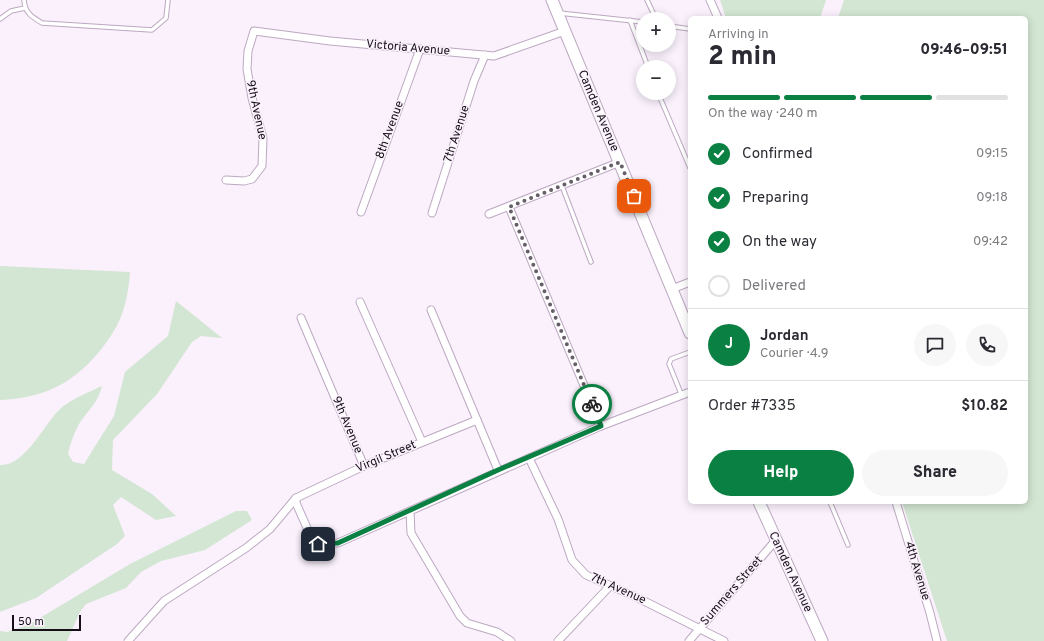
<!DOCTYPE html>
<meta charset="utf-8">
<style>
body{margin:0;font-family:Overpass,sans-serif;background:#f7f7f7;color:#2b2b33;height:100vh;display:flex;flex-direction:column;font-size:15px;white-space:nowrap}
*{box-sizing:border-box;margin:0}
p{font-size:13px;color:#7c7c81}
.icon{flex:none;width:22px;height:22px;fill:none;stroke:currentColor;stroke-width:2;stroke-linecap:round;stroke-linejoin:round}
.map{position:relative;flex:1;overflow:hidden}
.side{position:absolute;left:688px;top:16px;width:340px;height:488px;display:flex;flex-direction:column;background:#fff;border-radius:6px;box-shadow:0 2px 10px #0003}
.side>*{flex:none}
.tools{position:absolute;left:636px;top:12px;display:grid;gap:8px}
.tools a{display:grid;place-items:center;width:40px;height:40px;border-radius:50%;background:#fff;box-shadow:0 2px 10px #0003;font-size:20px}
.scale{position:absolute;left:12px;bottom:10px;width:69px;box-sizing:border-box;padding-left:4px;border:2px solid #160f18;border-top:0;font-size:11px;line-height:14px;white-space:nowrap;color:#160f18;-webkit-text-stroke:3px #faf1fc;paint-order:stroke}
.pin{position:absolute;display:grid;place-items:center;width:34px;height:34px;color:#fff;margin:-17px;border-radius:8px;box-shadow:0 2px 6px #0006}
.courier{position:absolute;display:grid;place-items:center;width:40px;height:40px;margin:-20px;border:3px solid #0b8043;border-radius:50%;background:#fff;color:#222;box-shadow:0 1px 5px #0007}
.head em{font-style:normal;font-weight:800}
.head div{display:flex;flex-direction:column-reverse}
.head{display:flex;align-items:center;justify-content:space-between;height:68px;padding:0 20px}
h1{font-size:26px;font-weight:800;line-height:30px}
.bar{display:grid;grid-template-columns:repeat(4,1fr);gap:6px 4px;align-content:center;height:48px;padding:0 20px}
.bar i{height:5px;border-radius:3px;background:#e1e1e2}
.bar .on{background:#0b8043}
.bar p{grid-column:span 4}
.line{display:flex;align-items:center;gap:10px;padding:0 20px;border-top:1px solid #e1e1e2}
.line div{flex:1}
.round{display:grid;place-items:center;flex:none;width:42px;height:42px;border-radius:21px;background:#f7f7f7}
ol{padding:0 20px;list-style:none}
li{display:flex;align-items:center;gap:12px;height:44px}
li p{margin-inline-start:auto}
li .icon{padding:4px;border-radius:50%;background:#0b8043;color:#fff;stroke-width:4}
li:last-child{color:#7c7c81}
li i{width:22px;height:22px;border:2px solid #e1e1e2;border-radius:50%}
.cta{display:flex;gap:8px;margin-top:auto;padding:8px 20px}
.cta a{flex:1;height:46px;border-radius:24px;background:#0b8043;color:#fff;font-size:16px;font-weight:800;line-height:46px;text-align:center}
.cta a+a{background:#f7f7f7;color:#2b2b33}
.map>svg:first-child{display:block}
.green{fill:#d3e5d3}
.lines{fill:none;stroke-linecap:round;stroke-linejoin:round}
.lane-casing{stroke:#bca8c1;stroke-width:5.5}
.street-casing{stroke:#bca8c1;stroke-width:9}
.secondary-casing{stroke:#bca8c1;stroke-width:13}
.lane{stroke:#fff;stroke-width:3.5}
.street{stroke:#fff;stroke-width:7}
.secondary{stroke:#fff;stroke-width:11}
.done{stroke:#665e68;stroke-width:4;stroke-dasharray:0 7.2}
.route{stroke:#0b8043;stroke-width:5}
.labels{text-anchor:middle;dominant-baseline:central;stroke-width:3;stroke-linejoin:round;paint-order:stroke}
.street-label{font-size:12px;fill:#160f18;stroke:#faf1fc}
</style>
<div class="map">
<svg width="1044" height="641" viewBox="0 0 1044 641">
<rect width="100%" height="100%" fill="#faf1fc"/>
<!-- green -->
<g class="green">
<polygon points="720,0 826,0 820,18 726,18"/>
<polygon points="844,0 1044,0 1044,641 947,641 902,502 1026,502 1026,18 838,18"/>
<path d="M 0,266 L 130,272 C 129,286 127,300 122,314 C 117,328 108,341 98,353 C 71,385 42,398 0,400 Z"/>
<path d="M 176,301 L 222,338 L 201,336 L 192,342 L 157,394 L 113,440 L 112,470 L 152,494 L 176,516 L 156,520 L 121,497 L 113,505 L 125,536 L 117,544 L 36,598 L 0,612 L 0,465 C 24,467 44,425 59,410 C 71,399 87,393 102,386 C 98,403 88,410 79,424 C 74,433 70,444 68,454 L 73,462 L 84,464 L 114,416 L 125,372 L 168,336 Z"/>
<polygon points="236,511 247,511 252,520 205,550 161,561 141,572 126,588 86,604 80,612 67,641 0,641 0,631 7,632 28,625 130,564"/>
</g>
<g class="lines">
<defs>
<g id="lane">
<path d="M 24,0 C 25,13 32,17 42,23 L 152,30 L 166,18 L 168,0"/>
<polyline points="647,0 656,19"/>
<polyline points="559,13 643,22"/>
<polyline points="0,19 11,11 25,8"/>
<polyline points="630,20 648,67"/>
<polyline points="669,26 690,29"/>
<polyline points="658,93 690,168"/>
<polyline points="562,186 591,262"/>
<polyline points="682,396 669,364 671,359 690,352"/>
<polyline points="830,502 848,545"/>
</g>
<g id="street">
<polyline points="710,0 718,18"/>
<polyline points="226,180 244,181 252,179 262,166 263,138 252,98 247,69 248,51 254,31 330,41 494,56 565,31"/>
<polyline points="509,207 601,426"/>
<polyline points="361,212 420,49"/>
<polyline points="432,213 474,81 485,55"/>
<polyline points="489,214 620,162"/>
<polyline points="672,289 690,282"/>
<polyline points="360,302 422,442"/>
<polyline points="431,310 498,470"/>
<polyline points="301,318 364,466"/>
<polyline points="529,458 558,519 572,560 586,575 636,597 724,641"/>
<polyline points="296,498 296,503 312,539 318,544 338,543 601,426 690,392"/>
<polyline points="896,502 930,613 937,641"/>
<polyline points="410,511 411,533 460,616 467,623 497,632 511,641"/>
<polyline points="128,641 164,601 246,548 270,529 296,498 364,466 477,420"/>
<polyline points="558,641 610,586"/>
<polyline points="689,641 776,540"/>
</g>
<g id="secondary">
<polyline points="552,0 690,333"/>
<polyline points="759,502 822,641"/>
</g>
</defs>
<!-- lane casing -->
<use href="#lane" class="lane-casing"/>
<!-- street casing -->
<use href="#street" class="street-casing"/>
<!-- secondary casing -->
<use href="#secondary" class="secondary-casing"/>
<!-- lane -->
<use href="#lane" class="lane"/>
<!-- street -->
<use href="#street" class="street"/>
<!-- secondary -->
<use href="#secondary" class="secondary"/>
</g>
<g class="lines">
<!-- done -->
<polyline class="done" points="592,404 509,207 620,162 634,196"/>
<!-- route -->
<polyline class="route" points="318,544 338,543 498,470 601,426 592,404"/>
</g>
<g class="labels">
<!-- street labels -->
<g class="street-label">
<text transform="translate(408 48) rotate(5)">Victoria Avenue</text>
<text transform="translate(256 110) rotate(78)">9th Avenue</text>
<text transform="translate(598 111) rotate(67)">Camden Avenue</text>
<text transform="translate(390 130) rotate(-70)">8th Avenue</text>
<text transform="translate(457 134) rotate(-72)">7th Avenue</text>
<text transform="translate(347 425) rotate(67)">9th Avenue</text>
<text transform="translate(386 457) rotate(-23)">Virgil Street</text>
<text transform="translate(917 571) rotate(73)">4th Avenue</text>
<text transform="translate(790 572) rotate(65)">Camden Avenue</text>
<text transform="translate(618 589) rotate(24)">7th Avenue</text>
<text transform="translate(732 591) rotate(-49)">Summers Street</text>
</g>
</g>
</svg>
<div class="tools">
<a>+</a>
<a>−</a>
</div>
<div class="scale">50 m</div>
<div class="pin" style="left:634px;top:196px;background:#ea580c"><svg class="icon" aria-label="bag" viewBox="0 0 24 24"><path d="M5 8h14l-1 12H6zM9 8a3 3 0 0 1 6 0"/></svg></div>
<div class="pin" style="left:318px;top:544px;background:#1f2937"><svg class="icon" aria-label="home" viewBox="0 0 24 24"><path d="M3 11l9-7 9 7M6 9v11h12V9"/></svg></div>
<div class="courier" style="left:592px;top:404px"><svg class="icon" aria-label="bike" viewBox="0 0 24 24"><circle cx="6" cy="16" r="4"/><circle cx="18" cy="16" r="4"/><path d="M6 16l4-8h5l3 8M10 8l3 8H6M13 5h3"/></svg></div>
<section class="side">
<div class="head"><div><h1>2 min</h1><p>Arriving in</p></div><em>09:46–09:51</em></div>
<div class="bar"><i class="on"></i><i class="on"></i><i class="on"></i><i></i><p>On the way · 240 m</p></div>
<ol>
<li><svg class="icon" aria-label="check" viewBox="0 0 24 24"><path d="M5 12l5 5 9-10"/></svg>Confirmed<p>09:15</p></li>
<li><svg class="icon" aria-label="check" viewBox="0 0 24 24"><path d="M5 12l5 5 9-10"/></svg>Preparing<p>09:18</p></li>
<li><svg class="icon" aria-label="check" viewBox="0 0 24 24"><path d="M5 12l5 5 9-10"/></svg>On the way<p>09:42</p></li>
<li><i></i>Delivered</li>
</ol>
<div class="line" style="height:72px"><b class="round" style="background:#0b8043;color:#fff">J</b><div><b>Jordan</b><p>Courier · 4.9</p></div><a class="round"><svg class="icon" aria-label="chat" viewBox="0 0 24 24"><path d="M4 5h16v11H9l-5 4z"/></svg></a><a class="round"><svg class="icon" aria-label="phone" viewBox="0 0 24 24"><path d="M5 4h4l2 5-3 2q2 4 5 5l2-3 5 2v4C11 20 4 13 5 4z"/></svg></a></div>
<div class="line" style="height:52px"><div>Order #7335</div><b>$10.82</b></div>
<div class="cta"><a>Help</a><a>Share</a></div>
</section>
</div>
